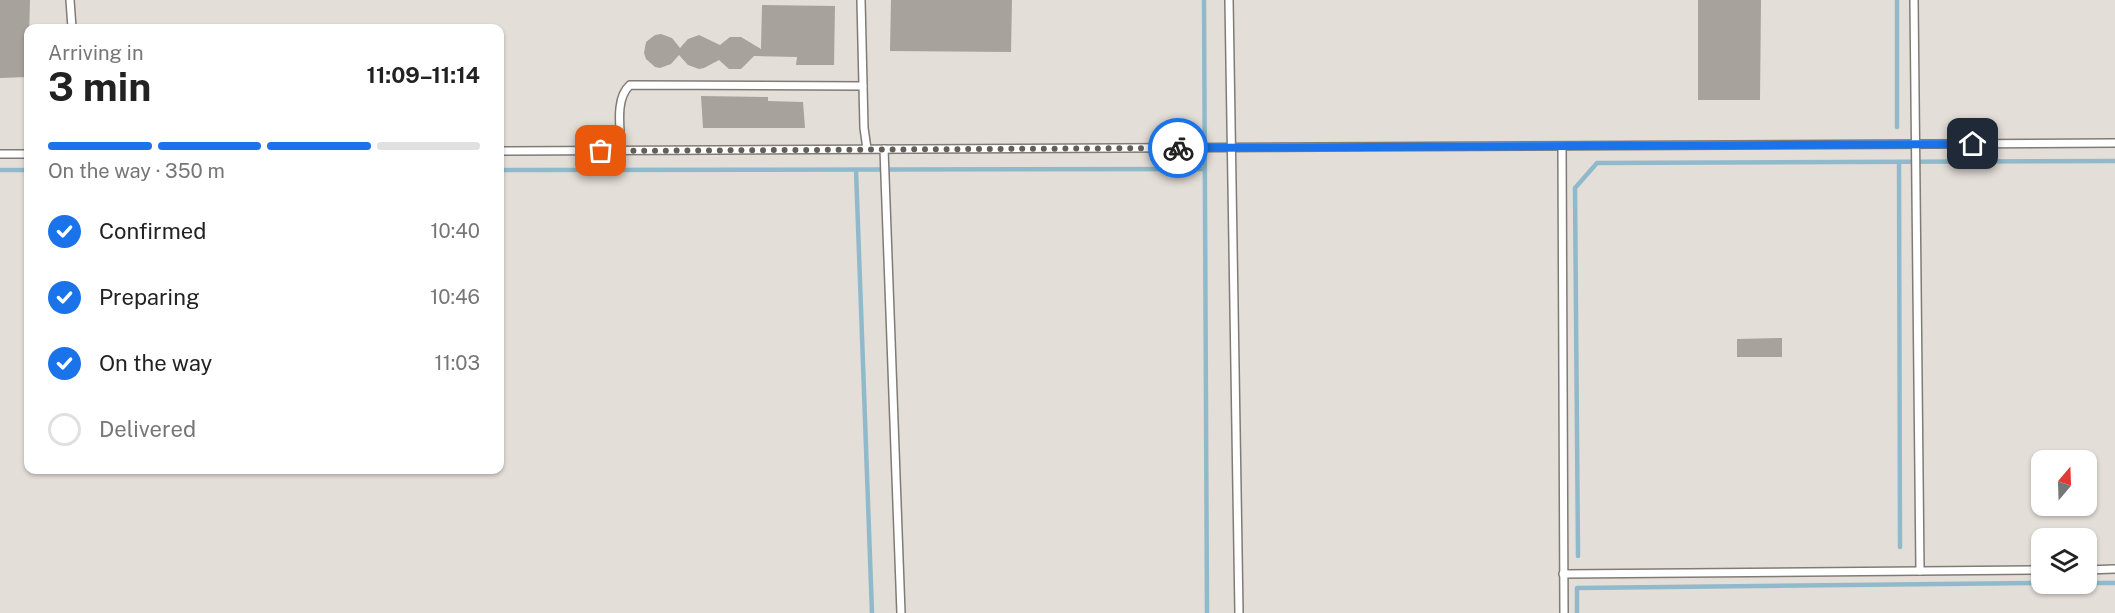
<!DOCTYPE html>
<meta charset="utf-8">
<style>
body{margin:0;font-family:"Public Sans",sans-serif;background:#f6f6f6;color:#222;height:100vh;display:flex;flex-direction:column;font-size:22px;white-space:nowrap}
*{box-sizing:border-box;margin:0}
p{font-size:20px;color:#767676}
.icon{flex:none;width:33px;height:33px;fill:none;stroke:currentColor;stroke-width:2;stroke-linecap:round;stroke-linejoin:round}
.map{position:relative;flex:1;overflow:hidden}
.side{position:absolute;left:24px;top:24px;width:480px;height:450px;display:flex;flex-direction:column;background:#fff;border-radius:12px;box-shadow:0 2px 4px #0004}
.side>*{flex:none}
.needle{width:39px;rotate:19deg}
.tools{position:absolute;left:2031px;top:450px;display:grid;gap:12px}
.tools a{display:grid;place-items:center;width:66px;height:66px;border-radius:12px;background:#fff;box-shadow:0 2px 4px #0004;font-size:30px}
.pin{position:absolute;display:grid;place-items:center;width:51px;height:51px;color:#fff;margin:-26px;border-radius:12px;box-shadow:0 3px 9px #0006}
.courier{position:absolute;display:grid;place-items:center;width:60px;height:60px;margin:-30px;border:4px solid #1a73e8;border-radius:50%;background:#fff;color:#222;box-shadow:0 2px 8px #0007}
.overview em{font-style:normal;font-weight:700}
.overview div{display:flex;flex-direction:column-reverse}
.overview{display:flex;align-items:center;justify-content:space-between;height:102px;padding:0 24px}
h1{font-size:39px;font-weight:700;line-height:45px}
.bar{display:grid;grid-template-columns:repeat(4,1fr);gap:9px 6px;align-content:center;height:72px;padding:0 24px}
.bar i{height:8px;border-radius:4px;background:#e0e0e0}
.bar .current{background:#1a73e8}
.bar p{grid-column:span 4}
ol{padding:0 24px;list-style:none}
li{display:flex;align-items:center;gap:18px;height:66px}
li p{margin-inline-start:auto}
li .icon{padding:6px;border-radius:50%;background:#1a73e8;color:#fff;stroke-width:4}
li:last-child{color:#767676}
li i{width:33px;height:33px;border:3px solid #e0e0e0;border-radius:50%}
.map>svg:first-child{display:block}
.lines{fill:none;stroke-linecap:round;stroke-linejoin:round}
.stream{stroke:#90bacb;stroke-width:4.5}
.building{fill:#a8a29c}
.lane-casing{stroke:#817b75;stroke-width:10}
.lane{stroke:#fff;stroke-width:7}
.done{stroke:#625f5b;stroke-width:6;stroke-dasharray:0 10.8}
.route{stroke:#1a73e8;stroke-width:8}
</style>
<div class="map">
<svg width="2115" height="613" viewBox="0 0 2115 613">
<rect width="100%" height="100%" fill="#e4ded8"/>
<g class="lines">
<!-- stream -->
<g class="stream">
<polyline points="1204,0 1207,613"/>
<polyline points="1897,127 1897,0"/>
<polyline points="1899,162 1900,547"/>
<polyline points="0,170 28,170"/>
<polyline points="500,170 1205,169"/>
<polyline points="856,170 872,613"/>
<polyline points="1578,556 1575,188 1597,163 2115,161"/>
<polyline points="2086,583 2115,583"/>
<polyline points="1577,613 1577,588 2042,583"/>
</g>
</g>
<!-- building -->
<g class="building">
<polygon points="0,0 30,0 28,77 0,78"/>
<polygon points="891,0 1012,0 1011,52 890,51"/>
<polygon points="1698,0 1761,0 1760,100 1698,100"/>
<polygon points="762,5 835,6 834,65 796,65 797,57 754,56 741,69 729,69 719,60 704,68 699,69 688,65 679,55 671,64 660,68 655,67 646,59 644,53 646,42 655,35 661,34 672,38 680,48 688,39 699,35 720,45 730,37 741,37 761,49"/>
<polygon points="701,96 768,97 768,101 803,102 805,128 703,128"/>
<polygon points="1782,338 1782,357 1737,357 1737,339"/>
</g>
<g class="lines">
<defs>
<g id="lane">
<polyline points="70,0 72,28"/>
<polyline points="861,0 864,128 867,149"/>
<polyline points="1229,0 1239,613"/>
<polyline points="1914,0 1920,571"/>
<polyline points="1562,146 1564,613"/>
<polyline points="884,149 901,613"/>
<polyline points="500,151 2115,143"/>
<path d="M 621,151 C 621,131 614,99 630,85 L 863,86"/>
<polyline points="0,154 28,154"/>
<polyline points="2086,570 2115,569"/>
<polyline points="1563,574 2042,570"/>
</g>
</defs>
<!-- lane casing -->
<use href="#lane" class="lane-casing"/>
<!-- lane -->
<use href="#lane" class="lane"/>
</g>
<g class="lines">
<!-- done -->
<polyline class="done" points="601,151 1178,148"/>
<!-- route -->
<polyline class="route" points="1178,148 1973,144"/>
</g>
</svg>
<div class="tools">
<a><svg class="needle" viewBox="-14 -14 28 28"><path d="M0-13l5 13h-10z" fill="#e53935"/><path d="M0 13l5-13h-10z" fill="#767676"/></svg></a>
<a><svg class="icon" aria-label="layers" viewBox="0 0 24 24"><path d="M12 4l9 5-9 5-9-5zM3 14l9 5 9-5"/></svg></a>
</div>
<div class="pin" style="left:601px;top:151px;background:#ea580c"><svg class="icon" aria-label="bag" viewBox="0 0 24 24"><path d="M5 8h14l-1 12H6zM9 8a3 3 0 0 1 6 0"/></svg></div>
<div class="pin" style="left:1973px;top:144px;background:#1f2937"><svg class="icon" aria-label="home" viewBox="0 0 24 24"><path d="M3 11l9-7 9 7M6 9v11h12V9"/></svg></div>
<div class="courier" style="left:1178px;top:148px"><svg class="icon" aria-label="bike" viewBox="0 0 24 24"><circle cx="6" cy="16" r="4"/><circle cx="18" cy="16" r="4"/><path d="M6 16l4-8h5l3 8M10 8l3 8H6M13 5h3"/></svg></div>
<section class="side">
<div class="overview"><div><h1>3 min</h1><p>Arriving in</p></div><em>11:09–11:14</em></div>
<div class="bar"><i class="current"></i><i class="current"></i><i class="current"></i><i></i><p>On the way · 350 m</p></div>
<ol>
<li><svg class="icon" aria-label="check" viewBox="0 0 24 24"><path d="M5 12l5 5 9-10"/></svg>Confirmed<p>10:40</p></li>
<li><svg class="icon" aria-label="check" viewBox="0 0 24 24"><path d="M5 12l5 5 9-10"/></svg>Preparing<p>10:46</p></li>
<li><svg class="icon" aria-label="check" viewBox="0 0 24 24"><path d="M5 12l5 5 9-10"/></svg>On the way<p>11:03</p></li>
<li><i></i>Delivered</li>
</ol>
</section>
</div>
